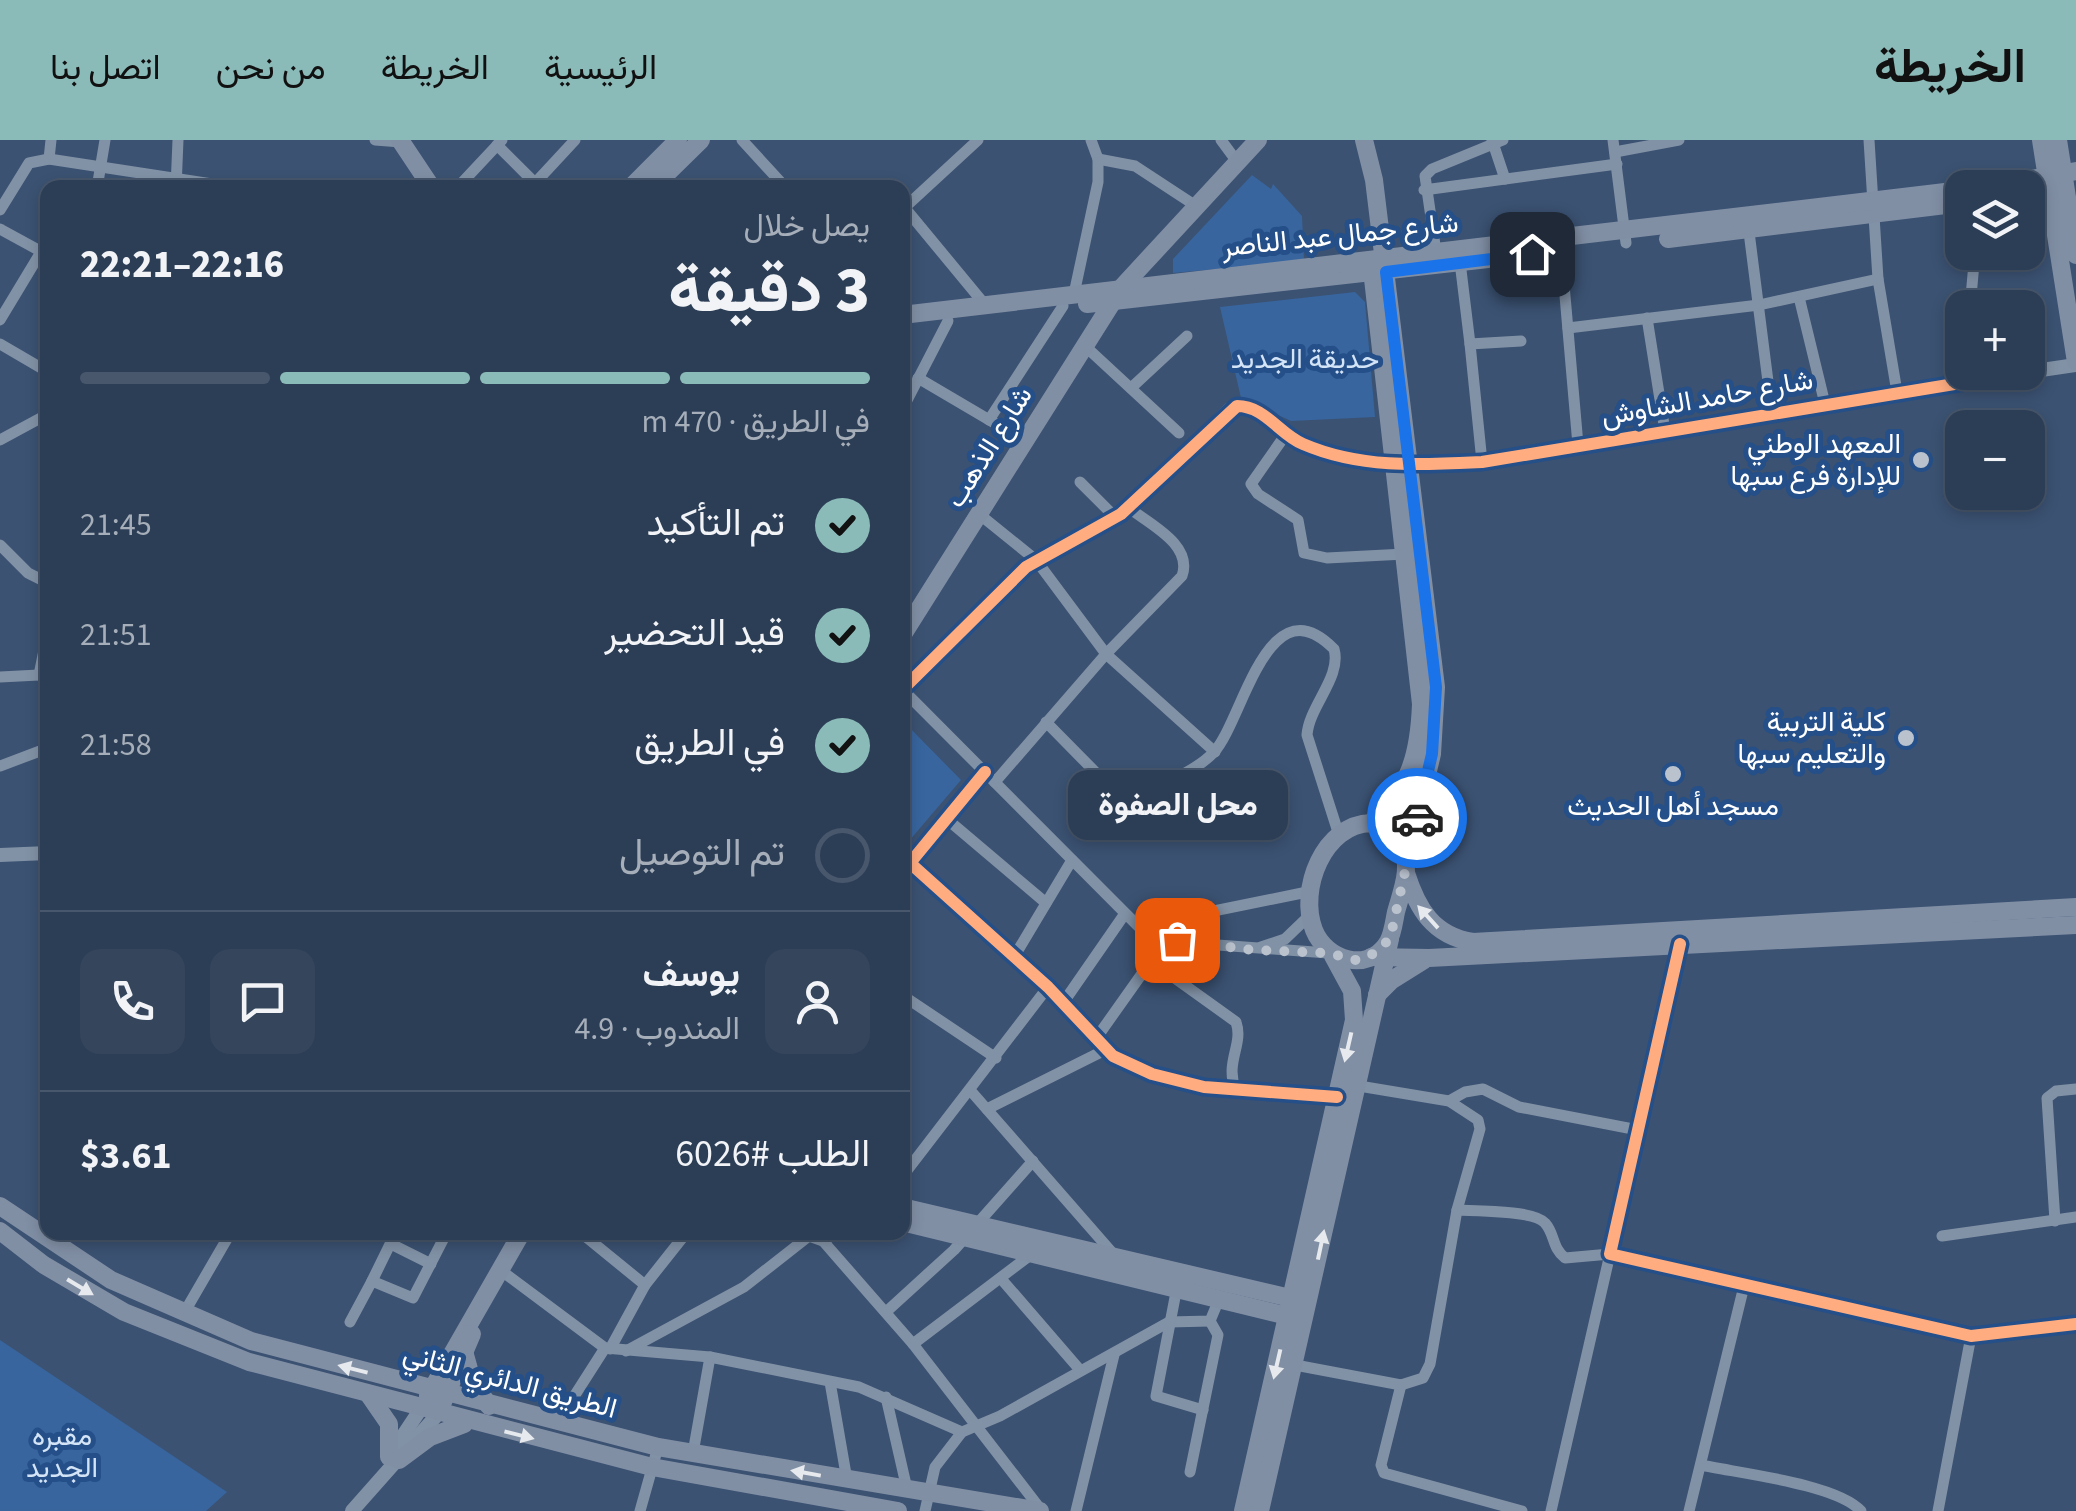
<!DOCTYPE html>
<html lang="ar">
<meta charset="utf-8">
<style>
body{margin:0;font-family:"Source Sans 3",Vazirmatn,sans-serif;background:#34455c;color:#f1f3f6;direction:rtl;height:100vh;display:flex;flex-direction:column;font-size:38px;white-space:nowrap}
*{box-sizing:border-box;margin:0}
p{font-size:32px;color:#a6aeb9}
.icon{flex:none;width:55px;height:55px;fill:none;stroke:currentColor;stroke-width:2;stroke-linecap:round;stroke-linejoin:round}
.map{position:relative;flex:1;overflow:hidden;direction:ltr}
.drawer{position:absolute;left:40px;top:40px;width:870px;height:1060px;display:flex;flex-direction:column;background:#2c3e56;border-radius:20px;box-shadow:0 5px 15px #0003,0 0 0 2px #48576c;direction:rtl}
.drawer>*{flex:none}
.controls{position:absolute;left:1945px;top:30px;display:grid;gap:20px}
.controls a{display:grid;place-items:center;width:100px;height:100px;border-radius:20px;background:#2c3e56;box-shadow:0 5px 15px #0003,0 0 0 2px #48576c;font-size:50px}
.pin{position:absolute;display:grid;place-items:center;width:85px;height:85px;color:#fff;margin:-42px;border-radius:20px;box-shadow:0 5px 15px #0006}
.courier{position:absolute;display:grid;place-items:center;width:100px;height:100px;margin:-50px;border:8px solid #1a73e8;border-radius:50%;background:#fff;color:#222;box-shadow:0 2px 12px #0007}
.bubble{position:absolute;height:70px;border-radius:20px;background:#2c3e56;box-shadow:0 5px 15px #0003,0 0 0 2px #48576c;font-size:32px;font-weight:800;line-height:70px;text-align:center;direction:rtl}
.headline em{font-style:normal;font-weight:800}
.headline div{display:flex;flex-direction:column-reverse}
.headline{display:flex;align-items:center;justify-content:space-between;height:170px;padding:0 40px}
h1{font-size:65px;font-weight:800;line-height:75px}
.bar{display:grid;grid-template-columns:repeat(4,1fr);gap:15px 10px;align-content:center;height:120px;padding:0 40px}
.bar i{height:12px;border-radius:8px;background:#48576c}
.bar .on{background:#8bbbb9}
.bar p{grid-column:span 4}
.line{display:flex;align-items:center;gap:25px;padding:0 40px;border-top:2px solid #48576c}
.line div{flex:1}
.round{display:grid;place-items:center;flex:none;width:105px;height:105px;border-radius:20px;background:#34455c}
ol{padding:0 40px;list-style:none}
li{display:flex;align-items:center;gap:30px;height:110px}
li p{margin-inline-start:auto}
li .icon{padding:10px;border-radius:50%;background:#8bbbb9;color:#111;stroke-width:4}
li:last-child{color:#a6aeb9}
li i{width:55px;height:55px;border:5px solid #48576c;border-radius:50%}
header{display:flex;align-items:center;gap:60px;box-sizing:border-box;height:140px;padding:0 50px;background:#8bbbb9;color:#111}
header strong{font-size:48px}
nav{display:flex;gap:55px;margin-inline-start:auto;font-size:35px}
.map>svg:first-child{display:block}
.green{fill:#38659e}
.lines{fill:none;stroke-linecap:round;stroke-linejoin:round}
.minor{stroke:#8292a6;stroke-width:11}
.tertiary{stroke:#8292a6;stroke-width:14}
.primary{stroke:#818fa5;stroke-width:18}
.cycleway-casing{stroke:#244f88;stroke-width:19}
.cycleway{stroke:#ffac80;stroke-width:12}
.oneway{fill:#e6e9ed}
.done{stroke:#bac2ce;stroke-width:10;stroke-dasharray:0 18}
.route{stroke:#1a73e8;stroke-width:12}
.poi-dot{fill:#bac2ce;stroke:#244f88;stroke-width:4}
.labels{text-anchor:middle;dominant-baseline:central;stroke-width:10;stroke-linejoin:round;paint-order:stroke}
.street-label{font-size:28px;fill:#fff;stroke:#244f88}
.park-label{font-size:28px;fill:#d4e4f7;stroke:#244f88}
.poi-label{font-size:28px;fill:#fff;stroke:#244f88;text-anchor:end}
</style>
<header>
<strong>الخريطة</strong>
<nav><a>الرئيسية</a><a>الخريطة</a><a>من نحن</a><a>اتصل بنا</a></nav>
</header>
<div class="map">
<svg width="2076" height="1371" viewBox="0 0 2076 1371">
<rect width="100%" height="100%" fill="#3b5272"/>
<!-- green -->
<g class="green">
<polygon points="1252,35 1271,49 1273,44 1302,76 1304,121 1173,133 1173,119"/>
<polygon points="1355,152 1365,162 1375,277 1291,281 1241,258 1220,167"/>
<polygon points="903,581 961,640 903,708"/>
<polygon points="0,1200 227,1352 206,1371 0,1371"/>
</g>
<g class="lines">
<!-- minor -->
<g class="minor">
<polyline points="375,0 401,2"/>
<polyline points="742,0 786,48"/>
<polyline points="1221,0 1238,23"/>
<polyline points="1492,0 1505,39"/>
<polyline points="1613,0 1626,103"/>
<polyline points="1869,0 1873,63"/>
<polyline points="497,5 540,48"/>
<polyline points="1615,12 1679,0"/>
<polyline points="49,19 51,0"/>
<polyline points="1098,19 1135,26 1196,66"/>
<polyline points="537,41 575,0"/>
<polyline points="97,48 105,0"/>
<polyline points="176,48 178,0"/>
<polyline points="457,48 502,0"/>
<polyline points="1424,50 1617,24"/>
<polyline points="905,68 986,166"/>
<polyline points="0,70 29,23 49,19 238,48"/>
<polyline points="902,70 978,0"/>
<polyline points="1874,76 1878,139 1897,252"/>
<polyline points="0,89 44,113"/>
<polyline points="1749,92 1772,273"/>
<polyline points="1561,110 1578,305"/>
<polyline points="1436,112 1425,36 1432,29 1503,0"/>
<polyline points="1460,122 1470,204"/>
<polyline points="1074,154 1098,42 1098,19 1091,0"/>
<polyline points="1799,157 1825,264"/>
<polyline points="1970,168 1975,112"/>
<polyline points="1647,178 1665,291"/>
<polyline points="0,180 41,112"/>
<polyline points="1568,188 1759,165 1878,139"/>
<polyline points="0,204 48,232"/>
<polyline points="1085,206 1179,293"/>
<polyline points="918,238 1025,301"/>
<polyline points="1131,248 1187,196"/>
<polyline points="902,270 948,181"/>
<polyline points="989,280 1063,166"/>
<polyline points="1286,294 1251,344 1258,354 1298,380 1304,413 1327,418 1405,414"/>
<polyline points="0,300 48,274"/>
<polyline points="1482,322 1470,204 1521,201"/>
<polyline points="1080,342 1116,378"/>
<polyline points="979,374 1036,420 1106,514 1215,612"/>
<polyline points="0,405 28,433 48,443"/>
<polyline points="48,490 39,535 48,534"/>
<polyline points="0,537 39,535"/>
<polyline points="902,549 1138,786 1204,804 1328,813"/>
<path d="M 903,549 L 1026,427 L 1121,374 L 1229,268 C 1260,258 1281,295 1307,306 C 1335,316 1365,320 1394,326"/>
<path d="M 1046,582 L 1110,647 C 1130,656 1149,652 1169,642 C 1184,634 1202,625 1214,612 C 1243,581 1267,441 1334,509 C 1342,537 1309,566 1307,595 L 1338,692"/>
<polyline points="0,626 48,608"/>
<polyline points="985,632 910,723 1048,847 1113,916 1152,934 1204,947 1337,957"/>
<path d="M 995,642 L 1106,514 L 1182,436 C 1193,405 1151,385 1129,368"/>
<polyline points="948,680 1046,763"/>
<polyline points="1140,786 1312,751"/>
<polyline points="1680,804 1610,1114 1971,1196 2076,1184"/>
<polyline points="1261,807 1285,799 1310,775"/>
<polyline points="1014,817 1072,720"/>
<path d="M 1151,821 L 1236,882 C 1244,905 1224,922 1236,951"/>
<polyline points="902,855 996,918"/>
<polyline points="1063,863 1124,775"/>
<polyline points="1095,900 1168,797"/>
<polyline points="970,950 1116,1117"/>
<polyline points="1449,961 1465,952 1483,949 1519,967 1638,990"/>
<polyline points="987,969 1105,910"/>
<polyline points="902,1037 1048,847"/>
<path d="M 1457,1070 C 1476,1071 1534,1070 1545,1083 C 1555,1094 1552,1108 1565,1118 L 1610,1114 L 1551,1371"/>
<polyline points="2055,1081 2047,958 2056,951 2076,949"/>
<polyline points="396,1092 372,1141 413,1158 447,1092"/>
<polyline points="580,1092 645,1145 610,1209"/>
<polyline points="839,1092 823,1101 913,1204 1042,1371"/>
<polyline points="1942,1096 2076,1077"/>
<polyline points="391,1104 431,1124"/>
<polyline points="499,1129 605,1208 710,1217 859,1247 962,1292"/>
<polyline points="1003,1141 1080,1230"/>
<polyline points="645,1145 687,1092"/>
<polyline points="1177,1147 1156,1256 1203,1270"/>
<polyline points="886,1172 954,1110 1033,1021"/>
<polyline points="184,1173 231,1092"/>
<polyline points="350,1182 372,1141"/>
<polyline points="913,1204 1033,1113"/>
<polyline points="626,1211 744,1147 809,1096 823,1101"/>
<polyline points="1295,1225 1401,1245 1423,1238 1430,1224 1457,1070 1480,989 1478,980 1449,961 1353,945"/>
<polyline points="830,1242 847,1340"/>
<polyline points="1401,1245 1381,1325 1384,1333 1522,1371"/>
<polyline points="886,1257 907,1349"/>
<polyline points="557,1283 605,1208"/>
<polyline points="693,1313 710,1217"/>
<path d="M 1701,1325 C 1738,1333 1837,1344 1861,1371"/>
<polyline points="1190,1332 1218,1195 1210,1181"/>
<polyline points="640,1371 658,1307"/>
<polyline points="925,1371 935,1327 962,1292 1000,1276 1169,1182 1210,1181 1220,1157"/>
<polyline points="1076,1371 1114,1215"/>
<polyline points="1689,1371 1744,1146"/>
<polyline points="1938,1371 1971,1196"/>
</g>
<!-- tertiary -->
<g class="tertiary">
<polyline points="2028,232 2076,225"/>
<polyline points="1400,326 1482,322 2027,232"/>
<polyline points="0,715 48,713"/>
<polyline points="388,1318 420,1270"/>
<polyline points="352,1371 437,1275"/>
</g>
<!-- primary -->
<g class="primary">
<polyline points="400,0 432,48"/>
<polyline points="1364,0 1374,40 1436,547 1432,614 1407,719"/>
<polyline points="2041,0 2076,222"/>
<polyline points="2058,0 2076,115"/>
<polyline points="630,48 678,0"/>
<polyline points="652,48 701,0"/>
<polyline points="1981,48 2076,31"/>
<polyline points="1668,99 1962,63"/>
<path d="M 1371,121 L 1421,564 C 1419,615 1410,648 1371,683"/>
<polyline points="1087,164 1488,119"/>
<polyline points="902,175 1962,50"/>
<polyline points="902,496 1122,147 1258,0"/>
<path d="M 1371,683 L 1400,704 C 1413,725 1402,750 1396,772 C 1394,781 1393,793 1388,802 C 1368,834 1326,820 1314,790 C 1298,749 1324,684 1371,683 Z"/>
<path d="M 1406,733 C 1417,768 1433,796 1473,802 L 2076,767"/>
<polyline points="1371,817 1429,818 2076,785"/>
<polyline points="1377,855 1392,840 1424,820"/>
<polyline points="0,1066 111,1140 251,1201 658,1307 1040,1371"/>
<polyline points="902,1067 1303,1161"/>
<polyline points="902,1082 1296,1178"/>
<polyline points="0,1091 44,1125 124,1172 249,1222 652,1327 898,1371"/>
<polyline points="465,1215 472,1240 489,1266"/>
<polyline points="369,1255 389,1284 389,1317"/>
<polyline points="428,1256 522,1092"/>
<polyline points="443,1262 472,1194"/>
<polyline points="399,1320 430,1297 464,1284"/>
<polyline points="1243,1371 1354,880 1352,851 1333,816"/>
<polyline points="1260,1371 1390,799"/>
</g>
<defs>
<g id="cycleway">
<path d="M 903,549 L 1026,427 L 1121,374 L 1237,266 C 1265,266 1279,294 1303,304 C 1361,329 1422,325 1482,322 L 2027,232"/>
<polyline points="985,632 910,723 1048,847 1113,916 1152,934 1204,947 1337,957"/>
<polyline points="1680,804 1610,1114 1971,1196 2076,1184"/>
</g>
</defs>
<!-- cycleway casing -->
<use href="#cycleway" class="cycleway-casing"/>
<!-- cycleway -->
<use href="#cycleway" class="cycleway"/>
</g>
<!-- one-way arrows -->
<defs><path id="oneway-solid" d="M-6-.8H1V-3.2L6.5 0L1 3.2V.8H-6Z" transform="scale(2.5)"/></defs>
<g class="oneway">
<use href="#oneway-solid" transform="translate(1428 777) rotate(-132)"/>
<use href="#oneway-solid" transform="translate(1348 907) rotate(103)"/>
<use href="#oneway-solid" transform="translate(1321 1105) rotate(-78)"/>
<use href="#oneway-solid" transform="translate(80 1147) rotate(31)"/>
<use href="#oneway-solid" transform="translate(1277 1224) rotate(103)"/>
<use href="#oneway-solid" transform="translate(353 1229) rotate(-166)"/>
<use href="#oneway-solid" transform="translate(519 1295) rotate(14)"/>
<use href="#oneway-solid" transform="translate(806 1333) rotate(-170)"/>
</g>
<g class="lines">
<!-- done -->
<polyline class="done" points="1177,800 1252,810 1328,813 1355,820 1370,816 1390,799 1417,678"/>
<!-- route -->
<polyline class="route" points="1417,678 1432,614 1436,547 1386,132 1532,114"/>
</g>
<!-- markers -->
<g class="poi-dot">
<circle cx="1921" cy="320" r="10"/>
<circle cx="1906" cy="598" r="10"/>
<circle cx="1673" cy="634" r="10"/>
</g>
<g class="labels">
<!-- street labels -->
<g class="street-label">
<text transform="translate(1340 95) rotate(-6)">شارع جمال عبد الناصر</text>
<text transform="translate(1707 258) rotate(-10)">شارع حامد الشاوش</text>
<text transform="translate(989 307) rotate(-58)">شارع الذهب</text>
<text transform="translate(510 1241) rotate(15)">الطريق الدائري الثاني</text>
</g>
<!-- park labels -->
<g class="park-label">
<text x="1305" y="219">حديقة الجديد</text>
<text x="62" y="1296">مقبره<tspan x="62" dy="32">الجديد</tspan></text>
</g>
<!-- poi labels -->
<g class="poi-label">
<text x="1901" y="304">المعهد الوطني<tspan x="1901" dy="32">للإدارة فرع سبها</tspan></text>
<text x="1886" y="582">كلية التربية<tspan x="1886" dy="32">والتعليم سبها</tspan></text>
<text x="1673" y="666" text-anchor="middle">مسجد أهل الحديث</text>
</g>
</g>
</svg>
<div class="controls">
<a><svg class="icon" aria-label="layers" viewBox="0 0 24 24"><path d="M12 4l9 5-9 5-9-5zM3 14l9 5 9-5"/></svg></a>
<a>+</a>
<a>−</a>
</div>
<div class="pin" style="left:1177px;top:800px;background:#ea580c"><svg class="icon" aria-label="bag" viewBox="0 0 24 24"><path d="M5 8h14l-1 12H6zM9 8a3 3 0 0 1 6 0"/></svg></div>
<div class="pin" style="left:1532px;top:114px;background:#1f2937"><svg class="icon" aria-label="home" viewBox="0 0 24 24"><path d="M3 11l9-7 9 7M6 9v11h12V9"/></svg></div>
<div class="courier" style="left:1417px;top:678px"><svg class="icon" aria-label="car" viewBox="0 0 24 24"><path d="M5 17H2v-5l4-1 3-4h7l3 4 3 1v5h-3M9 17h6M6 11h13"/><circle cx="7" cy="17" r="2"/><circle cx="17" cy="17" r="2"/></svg></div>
<div class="bubble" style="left:1068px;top:630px;width:220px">محل الصفوة</div>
<section class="drawer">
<div class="headline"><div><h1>3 دقيقة</h1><p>يصل خلال</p></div><em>22:16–22:21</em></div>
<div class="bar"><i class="on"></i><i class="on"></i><i class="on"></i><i></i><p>في الطريق · 470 m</p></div>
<ol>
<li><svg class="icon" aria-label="check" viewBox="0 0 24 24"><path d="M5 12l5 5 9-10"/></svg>تم التأكيد<p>21:45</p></li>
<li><svg class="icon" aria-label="check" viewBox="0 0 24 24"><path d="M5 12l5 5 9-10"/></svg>قيد التحضير<p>21:51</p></li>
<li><svg class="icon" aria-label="check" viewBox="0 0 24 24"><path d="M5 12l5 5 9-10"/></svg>في الطريق<p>21:58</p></li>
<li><i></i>تم التوصيل</li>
</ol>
<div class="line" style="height:180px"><a class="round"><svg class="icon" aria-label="person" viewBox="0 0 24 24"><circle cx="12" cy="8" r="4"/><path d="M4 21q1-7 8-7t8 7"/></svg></a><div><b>يوسف</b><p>المندوب · 4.9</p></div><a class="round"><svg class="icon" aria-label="chat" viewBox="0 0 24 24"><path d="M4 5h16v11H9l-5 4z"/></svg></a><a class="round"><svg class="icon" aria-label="phone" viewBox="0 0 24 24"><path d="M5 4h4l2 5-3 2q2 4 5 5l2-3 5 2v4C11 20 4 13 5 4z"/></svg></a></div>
<div class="line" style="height:130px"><div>الطلب #6026</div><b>$3.61</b></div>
</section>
</div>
